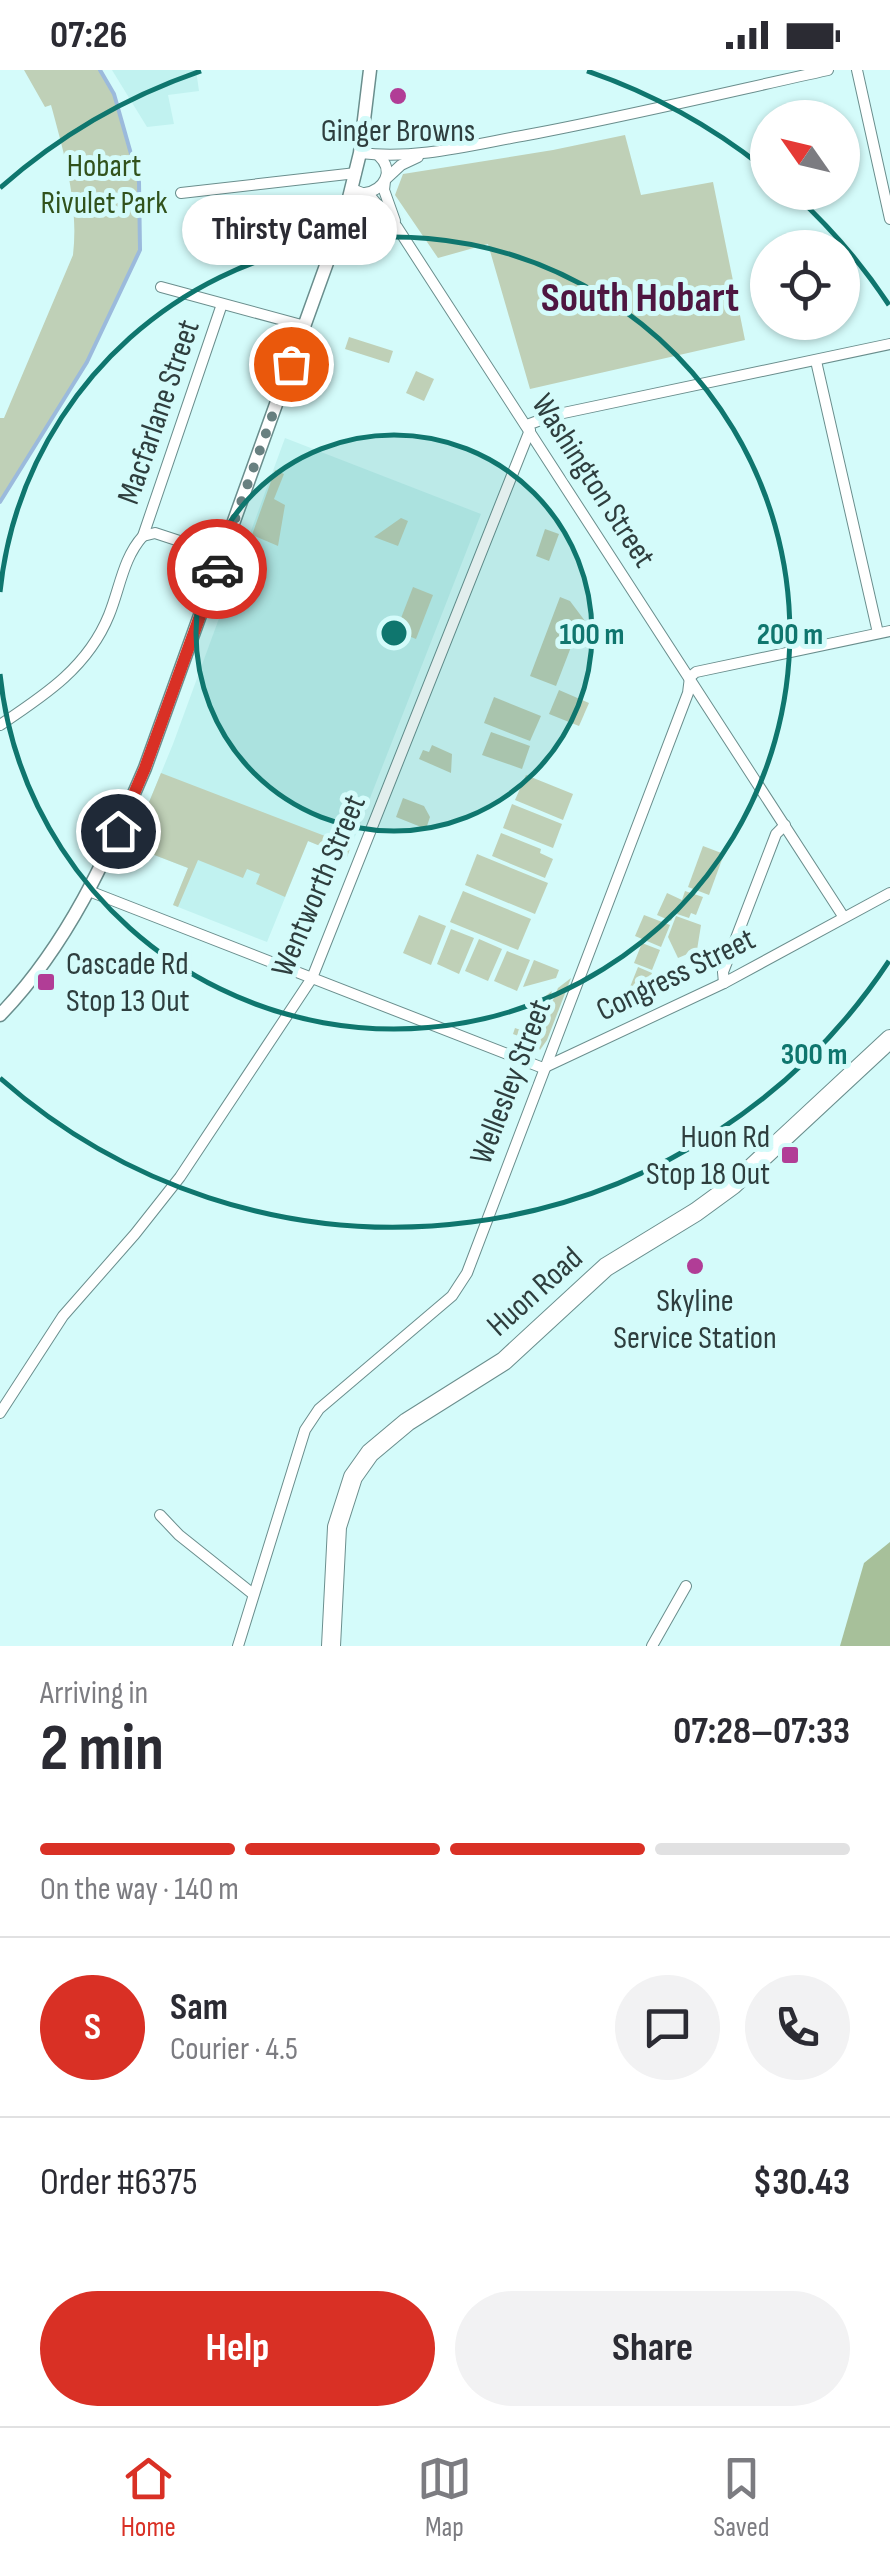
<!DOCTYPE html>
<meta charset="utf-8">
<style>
body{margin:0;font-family:"Sofia Sans Condensed",sans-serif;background:#f2f2f3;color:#2b2b33;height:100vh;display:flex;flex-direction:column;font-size:38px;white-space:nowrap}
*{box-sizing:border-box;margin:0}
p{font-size:32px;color:#7c7c81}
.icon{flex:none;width:55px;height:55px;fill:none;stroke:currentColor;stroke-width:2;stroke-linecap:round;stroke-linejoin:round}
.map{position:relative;height:1576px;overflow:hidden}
.panel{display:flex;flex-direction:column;background:#fff;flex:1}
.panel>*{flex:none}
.needle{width:65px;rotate:304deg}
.tools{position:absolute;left:750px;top:30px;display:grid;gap:20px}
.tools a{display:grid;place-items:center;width:110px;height:110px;border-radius:50%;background:#fff;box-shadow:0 2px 8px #0004;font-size:50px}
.pin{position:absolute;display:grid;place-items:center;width:85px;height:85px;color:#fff;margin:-42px;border:5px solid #fff;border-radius:50%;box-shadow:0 2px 10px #0007}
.courier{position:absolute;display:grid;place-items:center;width:100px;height:100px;margin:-50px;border:8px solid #d93025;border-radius:50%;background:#fff;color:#222;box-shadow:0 2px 12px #0007}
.bubble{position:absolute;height:70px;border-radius:35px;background:#fff;box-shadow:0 2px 8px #0004;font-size:32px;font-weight:700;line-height:70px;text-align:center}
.overview em{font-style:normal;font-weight:700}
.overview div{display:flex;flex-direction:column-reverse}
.overview{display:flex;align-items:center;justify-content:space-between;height:170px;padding:0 40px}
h1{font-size:65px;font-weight:700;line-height:75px}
.bar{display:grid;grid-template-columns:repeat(4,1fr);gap:15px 10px;align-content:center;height:120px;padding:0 40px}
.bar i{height:12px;border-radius:8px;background:#e1e1e2}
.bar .on{background:#d93025}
.bar p{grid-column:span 4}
.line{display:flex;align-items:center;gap:25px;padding:0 40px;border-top:2px solid #e1e1e2}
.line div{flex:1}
.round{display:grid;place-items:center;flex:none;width:105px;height:105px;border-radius:52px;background:#f2f2f3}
.cta{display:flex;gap:20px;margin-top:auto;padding:20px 40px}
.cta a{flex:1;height:115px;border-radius:60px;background:#d93025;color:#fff;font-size:40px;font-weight:700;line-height:115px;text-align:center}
.cta a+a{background:#f2f2f3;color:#2b2b33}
.status{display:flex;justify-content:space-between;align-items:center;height:70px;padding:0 50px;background:#fff;direction:ltr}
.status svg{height:28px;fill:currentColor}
.menu{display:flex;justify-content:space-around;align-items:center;height:140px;border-top:2px solid #e1e1e2;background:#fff;font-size:28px;color:#7c7c81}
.menu a{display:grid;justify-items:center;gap:5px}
.menu .on{color:#d93025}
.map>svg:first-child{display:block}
.built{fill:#c1f2f0}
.green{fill:#bfd0b7}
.forest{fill:#a7c09a}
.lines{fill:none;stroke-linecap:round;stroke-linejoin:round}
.stream{stroke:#9bbadc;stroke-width:4}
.minor-casing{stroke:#6a8e8d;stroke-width:12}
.tertiary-casing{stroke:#6a8e8d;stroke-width:15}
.primary-casing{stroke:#6a8e8d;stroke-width:20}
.minor{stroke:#fff;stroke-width:10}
.tertiary{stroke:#fff;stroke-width:12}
.primary{stroke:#fff;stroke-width:18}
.done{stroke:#688080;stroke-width:10;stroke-dasharray:0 18}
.route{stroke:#d93025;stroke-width:12}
.ring{fill:none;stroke:#0f766e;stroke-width:5}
.poi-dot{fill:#b13d96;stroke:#d4fbfa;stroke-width:4}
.labels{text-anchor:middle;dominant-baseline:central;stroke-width:10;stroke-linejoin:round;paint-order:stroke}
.poi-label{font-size:32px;fill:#2e3e3e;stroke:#d4fbfa}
.park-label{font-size:32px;fill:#31521c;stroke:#d4fbfa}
.street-label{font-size:32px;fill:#2e3e3e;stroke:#d4fbfa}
.district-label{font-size:42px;font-weight:bold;fill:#4e1641;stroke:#d4fbfa}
.centre{fill:#0f766e;stroke:#d4fbfa;stroke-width:5}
.ring-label{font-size:30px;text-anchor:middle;font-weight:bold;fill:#0f766e;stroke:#d4fbfa;stroke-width:10;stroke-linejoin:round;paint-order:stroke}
</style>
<div class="status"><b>07:26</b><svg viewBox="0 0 49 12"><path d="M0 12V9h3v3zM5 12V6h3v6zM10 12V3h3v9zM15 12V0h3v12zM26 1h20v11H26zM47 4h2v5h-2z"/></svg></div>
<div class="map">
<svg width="890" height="1576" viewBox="0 0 890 1576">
<rect width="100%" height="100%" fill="#d4fbfa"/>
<!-- built -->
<g class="built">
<polygon points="112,0 196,0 199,21 168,25 174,54 147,57"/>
<polygon points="285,368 481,444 347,787 308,771 267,872 173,835 188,798 131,776 173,674"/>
</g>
<!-- green -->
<g class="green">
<path d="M 24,0 L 100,0 L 114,24 L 139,112 L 140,180 L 87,292 L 0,432 L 0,348 L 4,348 L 73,185 C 79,134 64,83 51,35 L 45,37 Z"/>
<polygon points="625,65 641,125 713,112 745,270 530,319 488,174 438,188 395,125 403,104 553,80"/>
<polygon points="349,267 393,281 389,293 345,279"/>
<polygon points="416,301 434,309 424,331 406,323"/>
<polygon points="275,400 284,404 274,429 285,435 278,476 252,465"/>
<polygon points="401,448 408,451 398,476 374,467"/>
<polygon points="545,459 559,464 549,491 536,486"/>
<polygon points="413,517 433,525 416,569 396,561"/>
<polygon points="560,527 570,531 588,555 576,564 556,616 530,606"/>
<polygon points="559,620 589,633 579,656 549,644"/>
<polygon points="494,627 541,646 530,671 484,653"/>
<polygon points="491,662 530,676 522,699 482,685"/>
<polygon points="432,675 452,684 451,703 419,689 423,680 429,682"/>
<polygon points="161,703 351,776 347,787 308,771 285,827 256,814 260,804 247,799 243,808 198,790 178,837 173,835 188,798 131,776"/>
<polygon points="526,705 573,724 563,750 515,730"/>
<polygon points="403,728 424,736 430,747 426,759 396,747"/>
<polygon points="512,734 562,754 553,778 503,758"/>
<polygon points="501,763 541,779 540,783 553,789 545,808 492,786"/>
<polygon points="703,776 724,784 709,825 688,817"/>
<polygon points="477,784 548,813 535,844 465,815"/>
<polygon points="463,821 531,849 518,880 450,852"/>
<polygon points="685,821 703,827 696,845 691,843 689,848 677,844 681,831 671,851 657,845 667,823 682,830"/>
<polygon points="419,845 446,856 431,895 403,883"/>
<polygon points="644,845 670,855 661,877 635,866"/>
<polygon points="676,846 701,855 697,880 678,888 668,867"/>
<polygon points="451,859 474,868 459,904 437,894"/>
<polygon points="479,869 502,879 488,911 465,901"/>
<polygon points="642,873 660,880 652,900 634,893"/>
<polygon points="507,881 530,890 517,921 494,911"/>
<polygon points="534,890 559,900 556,908 523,917"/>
<polygon points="638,897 652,903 642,928 628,922"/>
<polygon points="571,908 547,970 540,980 535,973 558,918"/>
<polygon points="552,921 534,968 529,970 513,964 515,958 529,963 543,928"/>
</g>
<!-- forest -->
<polygon class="forest" points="890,1472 890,1576 840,1576 864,1493"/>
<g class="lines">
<!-- stream -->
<polyline class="stream" points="0,432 87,292 140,180 139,112 114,24 100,0"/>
<defs>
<g id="minor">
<polyline points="857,0 890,149"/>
<path d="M 360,83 C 417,90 471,75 527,65 C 628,46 728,22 828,0"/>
<polyline points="387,108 401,95 418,87"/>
<polyline points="385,111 384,120 395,151"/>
<polyline points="352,119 370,126 397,157 843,846"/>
<polyline points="181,123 356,103"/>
<path d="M 365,123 C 384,120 395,101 379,86"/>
<polyline points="161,217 305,256"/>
<polyline points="816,291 878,563"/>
<polyline points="527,355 554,345 890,274"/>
<polyline points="143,466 155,463 222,485"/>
<path d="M 0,655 C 45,625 88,597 109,545 C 120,518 123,488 143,466 L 222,234"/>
<polyline points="89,821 543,998 724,913 890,823"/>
<polyline points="724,913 723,902 776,764 785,755"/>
<polyline points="0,1343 63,1246 135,1164 180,1107 312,908 530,360"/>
<polyline points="160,1445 179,1465 253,1524"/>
<polyline points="238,1576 305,1360 319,1339 452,1226 467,1203 688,623 690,607 696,602 890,561"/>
<polyline points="652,1576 686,1516"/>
</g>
<path id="tertiary" d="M 0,945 C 68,875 107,787 145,698 L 346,140 L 360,83 L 370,0"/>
<polyline id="primary" points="331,1576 337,1457 353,1407 370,1383 407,1352 504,1291 606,1197 696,1142 733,1115 890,969"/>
</defs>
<!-- minor casing -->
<use href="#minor" class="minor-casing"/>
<!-- tertiary casing -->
<use href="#tertiary" class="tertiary-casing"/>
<!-- primary casing -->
<use href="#primary" class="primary-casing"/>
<!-- minor -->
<use href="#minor" class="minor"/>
<!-- tertiary -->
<use href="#tertiary" class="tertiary"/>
<!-- primary -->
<use href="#primary" class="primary"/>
</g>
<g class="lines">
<!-- done -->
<polyline class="done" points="217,499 291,294"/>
<!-- route -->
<polyline class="route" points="118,761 145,698 217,499"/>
</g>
<!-- distance rings -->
<circle cx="394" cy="563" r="198" fill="#0f766e" fill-opacity=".12"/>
<g class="ring">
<circle cx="394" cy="563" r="198"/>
<path d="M0 522A396 396 0 1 1 0 604"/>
<path d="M889 891A594 594 0 0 1 0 1008M0 118A594 594 0 0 1 201 1M587 1A594 594 0 0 1 764 98M795 125A594 594 0 0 1 889 235"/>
</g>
<!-- markers -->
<g class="poi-dot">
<circle cx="398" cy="26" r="10"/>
<rect x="36" y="902" width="20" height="20" rx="5"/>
<rect x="780" y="1075" width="20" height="20" rx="5"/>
<circle cx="695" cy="1196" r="10"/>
</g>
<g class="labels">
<!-- poi labels -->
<g class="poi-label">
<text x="398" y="61">Ginger Browns</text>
<text x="66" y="894" text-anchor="start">Cascade Rd<tspan x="66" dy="37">Stop 13 Out</tspan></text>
<text x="770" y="1067" text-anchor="end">Huon Rd<tspan x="770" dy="37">Stop 18 Out</tspan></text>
<text x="695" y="1231">Skyline<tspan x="695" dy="37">Service Station</tspan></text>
</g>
<!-- park labels -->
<g class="park-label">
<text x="104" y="96">Hobart<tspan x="104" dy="37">Rivulet Park</tspan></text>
</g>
<!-- street labels -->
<g class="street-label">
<text transform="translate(159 342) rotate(-71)">Macfarlane Street</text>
<text transform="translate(593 411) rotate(57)">Washington Street</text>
<text transform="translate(319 816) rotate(-67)">Wentworth Street</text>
<text transform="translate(676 905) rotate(-26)">Congress Street</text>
<text transform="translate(511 1012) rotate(-69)">Wellesley Street</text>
<text transform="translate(535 1222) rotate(-42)">Huon Road</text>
</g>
<!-- district labels -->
<g class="district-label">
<text x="640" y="228">South Hobart</text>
</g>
</g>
<circle cx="394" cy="563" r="15" class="centre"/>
<g class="ring-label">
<text x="592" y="574">100 m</text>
<text x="790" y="574">200 m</text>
<text x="814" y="994">300 m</text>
</g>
</svg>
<div class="tools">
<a><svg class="needle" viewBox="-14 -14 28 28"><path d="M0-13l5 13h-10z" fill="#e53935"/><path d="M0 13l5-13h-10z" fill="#7c7c81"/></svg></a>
<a><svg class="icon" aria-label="locate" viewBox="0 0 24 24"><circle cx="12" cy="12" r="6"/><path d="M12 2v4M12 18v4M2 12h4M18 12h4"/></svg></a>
</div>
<div class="pin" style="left:291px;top:294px;background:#ea580c"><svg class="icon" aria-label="bag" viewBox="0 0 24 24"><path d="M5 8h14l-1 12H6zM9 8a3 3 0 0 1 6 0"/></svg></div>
<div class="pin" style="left:118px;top:761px;background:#1f2937"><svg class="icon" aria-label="home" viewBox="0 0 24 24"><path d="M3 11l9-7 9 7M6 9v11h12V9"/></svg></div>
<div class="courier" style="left:217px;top:499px"><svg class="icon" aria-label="car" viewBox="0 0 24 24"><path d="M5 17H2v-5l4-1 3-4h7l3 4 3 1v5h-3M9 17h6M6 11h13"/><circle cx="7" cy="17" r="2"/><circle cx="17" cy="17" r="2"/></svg></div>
<div class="bubble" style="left:182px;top:125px;width:215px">Thirsty Camel</div>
</div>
<section class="panel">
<div class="overview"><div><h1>2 min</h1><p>Arriving in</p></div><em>07:28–07:33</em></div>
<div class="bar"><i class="on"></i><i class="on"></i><i class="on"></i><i></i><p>On the way · 140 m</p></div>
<div class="line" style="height:180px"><b class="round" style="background:#d93025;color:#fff">S</b><div><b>Sam</b><p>Courier · 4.5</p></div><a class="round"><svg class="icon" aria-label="chat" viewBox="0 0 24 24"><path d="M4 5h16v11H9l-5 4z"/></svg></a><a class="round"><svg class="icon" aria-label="phone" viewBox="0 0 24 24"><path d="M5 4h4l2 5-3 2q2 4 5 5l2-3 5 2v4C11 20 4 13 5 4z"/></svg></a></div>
<div class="line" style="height:130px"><div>Order #6375</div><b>$30.43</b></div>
<div class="cta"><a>Help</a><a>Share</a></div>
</section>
<nav class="menu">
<a class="on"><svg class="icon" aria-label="home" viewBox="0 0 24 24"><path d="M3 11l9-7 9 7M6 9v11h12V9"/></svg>Home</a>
<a><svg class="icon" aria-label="map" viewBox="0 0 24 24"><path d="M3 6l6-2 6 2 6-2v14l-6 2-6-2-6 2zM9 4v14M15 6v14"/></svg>Map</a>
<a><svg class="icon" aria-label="saved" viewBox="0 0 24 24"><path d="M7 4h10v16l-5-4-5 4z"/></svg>Saved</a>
</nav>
